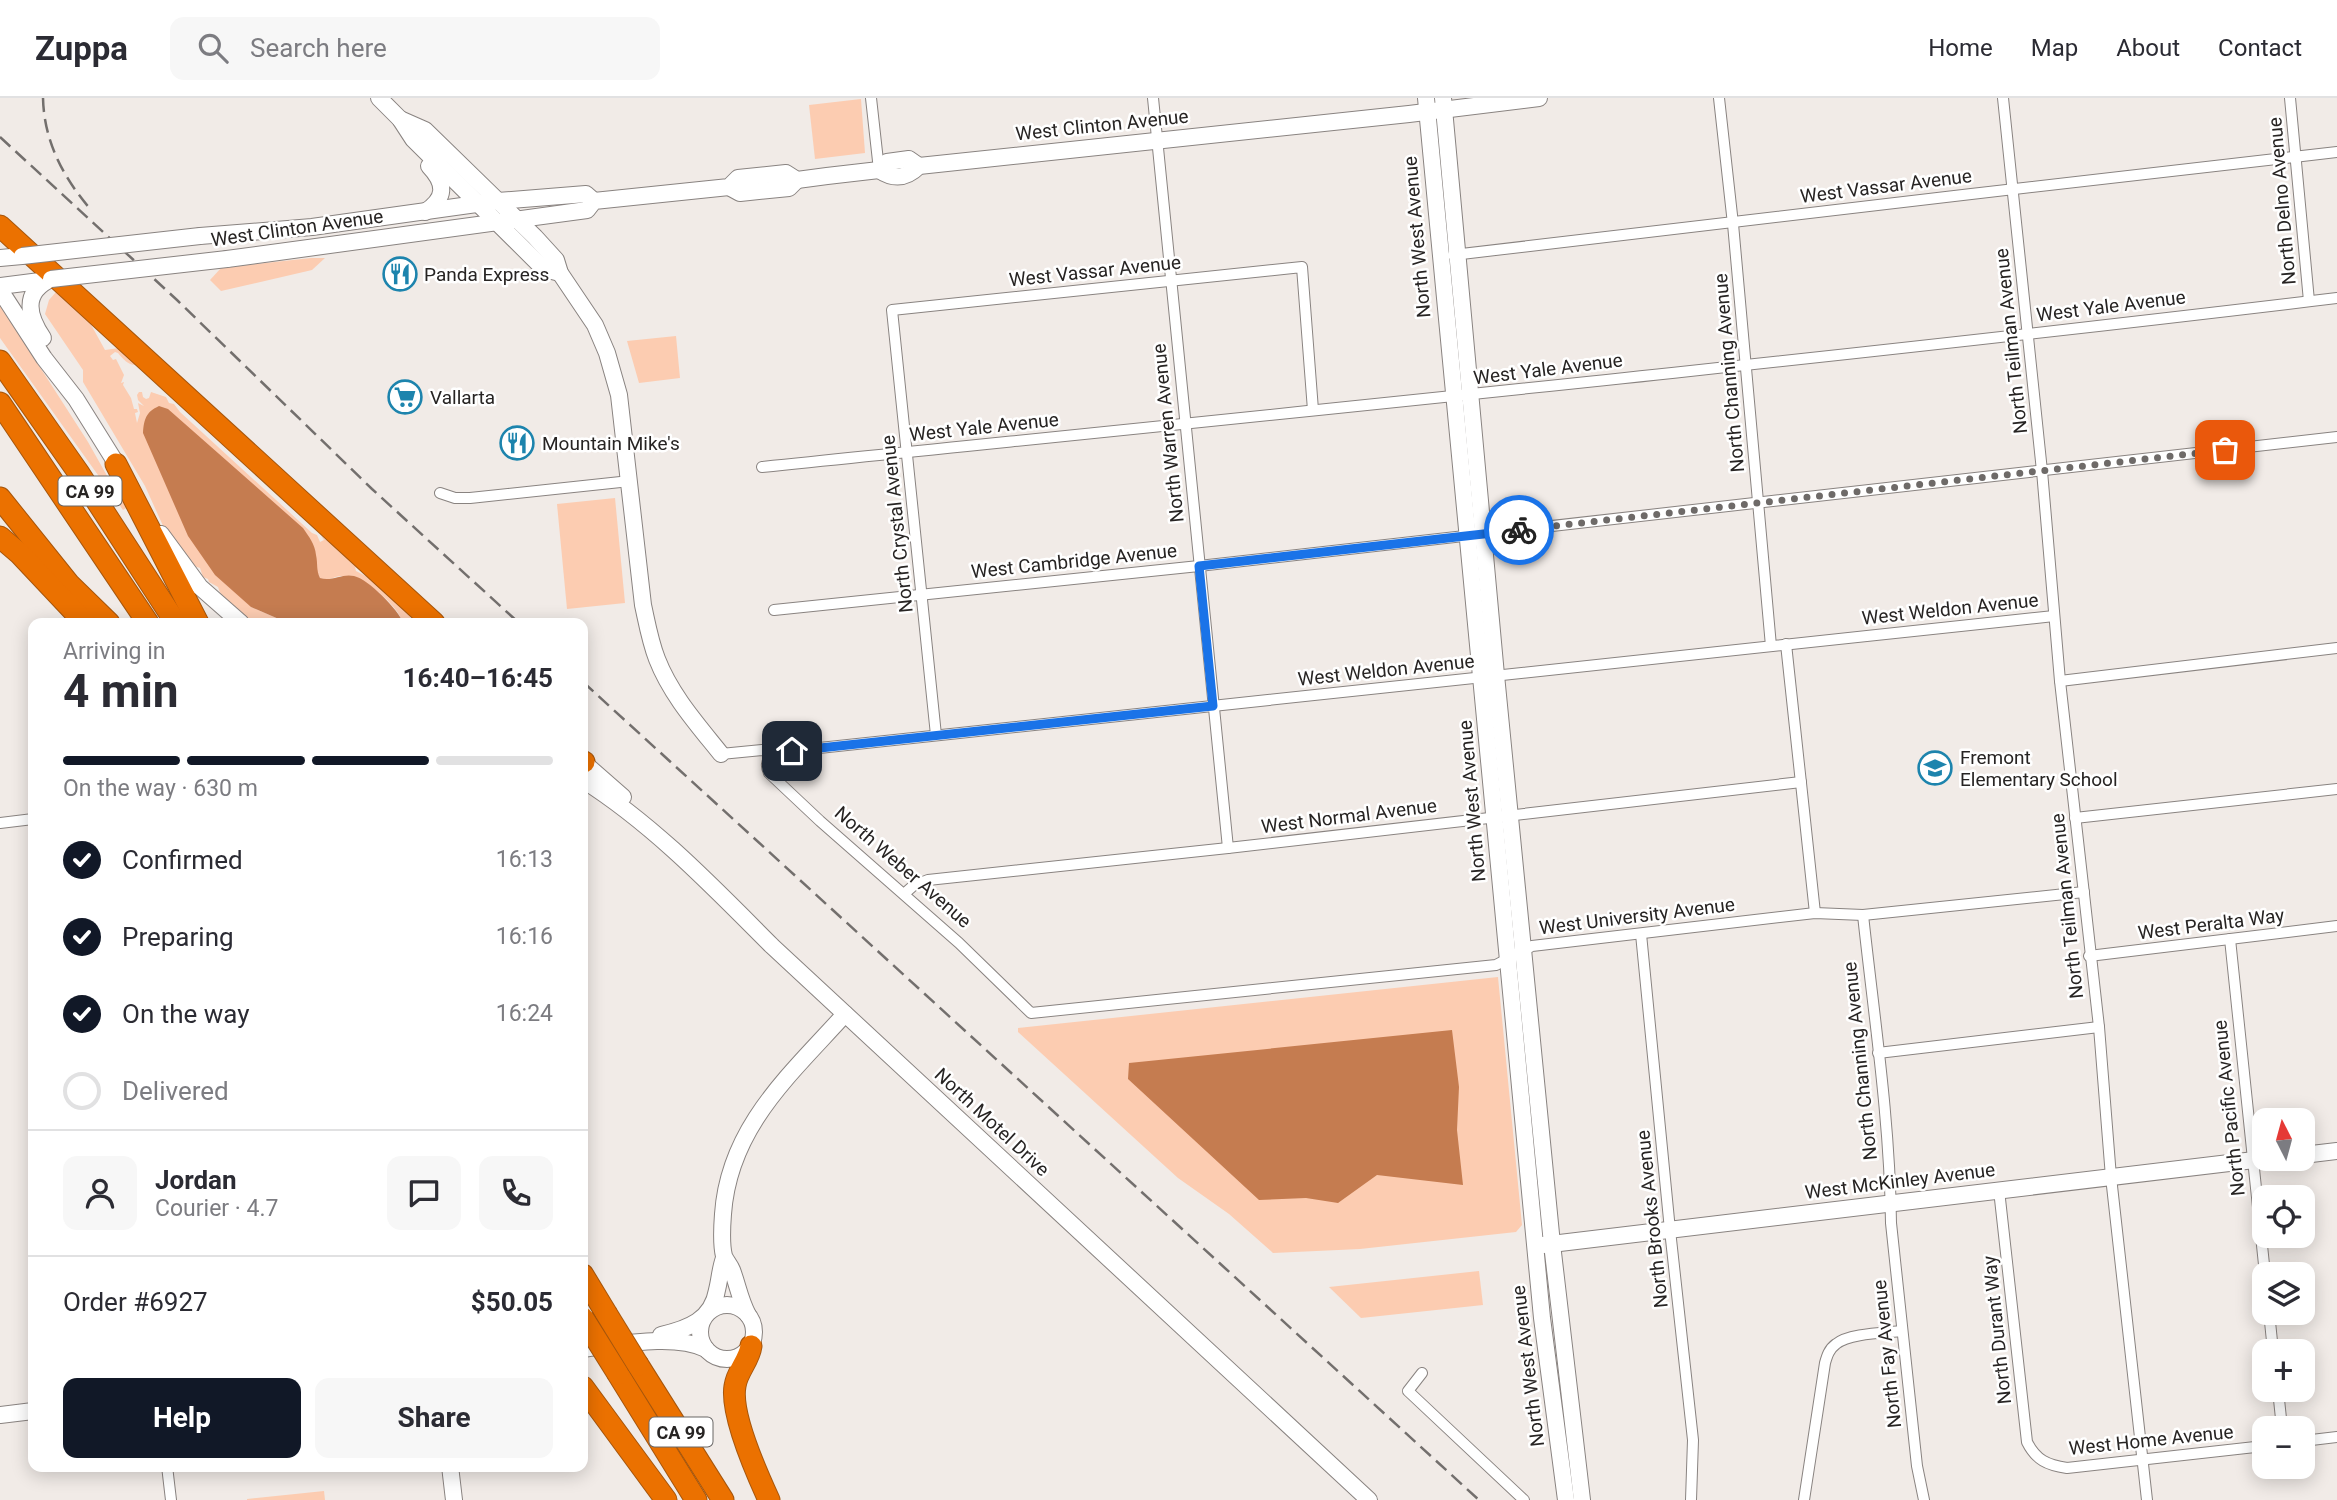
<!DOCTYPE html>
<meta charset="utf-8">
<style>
body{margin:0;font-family:Roboto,sans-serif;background:#f7f7f7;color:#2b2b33;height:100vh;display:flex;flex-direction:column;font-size:26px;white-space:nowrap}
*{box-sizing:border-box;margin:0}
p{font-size:23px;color:#7c7c81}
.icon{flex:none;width:38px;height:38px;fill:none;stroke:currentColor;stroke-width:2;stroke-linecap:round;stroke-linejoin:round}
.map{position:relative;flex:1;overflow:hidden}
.sheet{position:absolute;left:28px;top:520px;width:560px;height:854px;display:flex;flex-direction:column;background:#fff;border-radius:14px;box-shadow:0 4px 18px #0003}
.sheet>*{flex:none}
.needle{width:46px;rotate:354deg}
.tools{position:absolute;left:2252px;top:1010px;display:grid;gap:14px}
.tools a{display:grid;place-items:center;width:63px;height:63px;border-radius:14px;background:#fff;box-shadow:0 4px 18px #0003;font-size:35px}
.pin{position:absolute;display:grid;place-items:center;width:60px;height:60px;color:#fff;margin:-30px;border-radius:14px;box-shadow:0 4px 10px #0006}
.courier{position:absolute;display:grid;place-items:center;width:70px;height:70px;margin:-35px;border:5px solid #1a73e8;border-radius:50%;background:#fff;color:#222;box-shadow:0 2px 9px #0007}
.head em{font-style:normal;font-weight:700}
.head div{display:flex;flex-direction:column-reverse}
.head{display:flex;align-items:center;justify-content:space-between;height:119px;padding:0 35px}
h1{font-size:46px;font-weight:700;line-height:52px}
.bar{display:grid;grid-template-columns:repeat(4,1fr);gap:10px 7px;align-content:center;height:84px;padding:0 35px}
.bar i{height:9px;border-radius:5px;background:#e1e1e2}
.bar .active{background:#111827}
.bar p{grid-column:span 4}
.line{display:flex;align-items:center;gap:18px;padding:0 35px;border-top:2px solid #e1e1e2}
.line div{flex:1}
.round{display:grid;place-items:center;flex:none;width:74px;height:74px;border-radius:14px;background:#f7f7f7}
ol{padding:0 35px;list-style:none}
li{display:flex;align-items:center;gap:21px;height:77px}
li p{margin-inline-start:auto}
li .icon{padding:7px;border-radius:50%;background:#111827;color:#fff;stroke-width:4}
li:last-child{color:#7c7c81}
li i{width:38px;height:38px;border:4px solid #e1e1e2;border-radius:50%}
.action{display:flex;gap:14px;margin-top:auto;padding:14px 35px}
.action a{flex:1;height:80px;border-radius:14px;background:#111827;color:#fff;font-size:28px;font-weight:700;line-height:80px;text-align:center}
.action a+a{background:#f7f7f7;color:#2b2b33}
header{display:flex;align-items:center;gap:42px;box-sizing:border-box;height:98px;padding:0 35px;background:#fff;border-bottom:2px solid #e1e1e2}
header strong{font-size:33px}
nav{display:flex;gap:38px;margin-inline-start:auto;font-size:24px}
.search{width:490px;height:63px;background:#f7f7f7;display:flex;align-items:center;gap:18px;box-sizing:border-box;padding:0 24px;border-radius:14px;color:#7c7c81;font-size:26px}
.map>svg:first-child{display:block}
.green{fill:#fcccb1}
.water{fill:#c57c50}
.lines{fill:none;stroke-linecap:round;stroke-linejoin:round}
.street-casing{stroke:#898380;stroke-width:12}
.secondary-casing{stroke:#898380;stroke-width:18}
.highway-casing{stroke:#a6560c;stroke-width:23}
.street{stroke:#fff;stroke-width:10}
.secondary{stroke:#fff;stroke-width:16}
.highway{stroke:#eb7100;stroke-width:21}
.rail{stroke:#736f6d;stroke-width:2.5;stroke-dasharray:14 7;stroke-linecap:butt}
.secondary-bridge-casing{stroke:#898380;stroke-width:18;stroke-linecap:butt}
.highway-bridge-casing{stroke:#a6560c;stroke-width:23;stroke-linecap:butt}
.secondary-bridge{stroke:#fff;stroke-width:16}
.highway-bridge{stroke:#eb7100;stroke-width:21}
.done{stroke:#6e6a68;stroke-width:7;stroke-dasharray:0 12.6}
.route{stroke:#1a73e8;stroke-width:9}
.labels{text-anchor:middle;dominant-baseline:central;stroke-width:5;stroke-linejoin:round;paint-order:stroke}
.shield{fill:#fff;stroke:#686665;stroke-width:2}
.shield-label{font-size:18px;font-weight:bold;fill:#272423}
.street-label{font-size:19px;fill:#272423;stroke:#fff}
.poi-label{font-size:19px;fill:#272423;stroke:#fff;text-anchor:start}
</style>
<header>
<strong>Zuppa</strong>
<div class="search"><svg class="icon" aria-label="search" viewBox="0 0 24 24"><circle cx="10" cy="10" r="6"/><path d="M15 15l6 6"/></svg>Search here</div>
<nav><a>Home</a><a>Map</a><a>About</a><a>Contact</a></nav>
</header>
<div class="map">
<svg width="2337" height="1402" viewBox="0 0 2337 1402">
<rect width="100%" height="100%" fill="#f1ebe7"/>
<!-- green -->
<g class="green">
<polygon points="861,1 865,55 815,61 809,7"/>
<polygon points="311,160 325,160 312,172 221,193 210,182 221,170"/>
<path d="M 56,194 L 89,223 L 105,252 L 119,250 L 137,267 C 129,268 123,261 118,255 L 115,254 L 110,258 L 113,262 L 116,261 L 124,277 L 121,285 L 124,284 L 123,287 L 131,300 L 134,311 L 137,311 L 138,314 L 135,315 L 137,325 L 140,315 L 138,305 L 144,308 L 138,302 L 137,297 L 139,294 L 142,294 L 143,299 L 146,301 L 149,300 L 151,294 L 166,299 L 169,305 L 174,306 L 180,314 L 312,435 L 317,437 L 320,444 L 324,442 L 321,438 L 326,442 L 327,439 L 366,476 L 355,469 L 356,473 C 377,483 404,502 413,525 L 403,525 C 398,507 363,477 342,478 C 333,478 330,484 320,480 L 316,472 L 316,457 L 251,509 L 288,525 L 251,525 L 243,519 L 244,517 C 233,512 221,500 218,489 L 209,484 L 208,481 L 203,479 L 200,470 L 194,468 L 164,430 L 145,388 L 83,284 L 83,272 L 45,216 L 49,202 Z"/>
<polygon points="0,207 88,344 119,399 123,400 128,409 123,412 0,240"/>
<polygon points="676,238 680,280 639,285 627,243"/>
<polygon points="615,400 625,505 567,511 557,406"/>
<polygon points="1498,879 1522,1127 1516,1134 1360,1151 1273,1155 1229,1116 1178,1080 1018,934 1018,930"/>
<polygon points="1479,1173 1483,1207 1361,1220 1329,1189"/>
<polygon points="324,1393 325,1402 247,1402 247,1401"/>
</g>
<!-- water -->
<g class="water">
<path d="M 159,308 L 168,311 L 303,430 C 309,439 315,446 316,457 C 318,466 316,472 320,480 C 332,484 342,475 354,478 C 368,481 399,512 403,525 L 288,525 L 251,509 L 215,477 L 188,438 L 143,335 C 144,321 146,314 159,308 Z"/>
<polygon points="1452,932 1459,989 1457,1032 1463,1087 1377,1077 1338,1105 1306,1100 1259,1102 1128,981 1129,965"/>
</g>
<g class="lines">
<defs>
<g id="street">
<polyline points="871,0 879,72"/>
<polyline points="1153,0 1228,750"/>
<polyline points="1719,0 1733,126 1771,548"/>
<polyline points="2003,0 2042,373 2060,583 2099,929 2111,1079 2147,1402"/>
<polyline points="2290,0 2309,203"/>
<path d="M 1453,157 C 1748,124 2042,86 2337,54"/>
<path d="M 762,369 C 1287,315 1813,263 2337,200"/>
<polyline points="440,395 455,400 470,400 630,383"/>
<polyline points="774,512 1199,468 2337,339"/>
<polyline points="1786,546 1815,815"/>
<polyline points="2060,583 2337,550"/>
<polyline points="936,637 892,212 1302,169 1313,312"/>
<path d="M 782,654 C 771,657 763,663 769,675 L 820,723 L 959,845 L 1031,915 L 1496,867 L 1532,848 L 1815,815 L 1863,817 L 2084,794"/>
<polyline points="721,656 762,652 782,654 2054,518"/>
<polyline points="2075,720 2337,691"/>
<polyline points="0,725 33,721"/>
<polyline points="904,796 913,788 928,782 1228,750 1801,684"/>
<path d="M 1863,817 C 1874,919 1890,1022 1891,1125 L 1917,1368 L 1924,1402"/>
<polyline points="1641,836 1670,1132 1693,1342 1691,1402"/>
<polyline points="2230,841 2265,1176"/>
<polyline points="2089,858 2337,828"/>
<polyline points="1878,955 2099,929"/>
<path d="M 1999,1092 L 2027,1344 C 2036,1362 2047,1367 2067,1370 L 2264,1348"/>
<polyline points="2269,1214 2273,1253"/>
<polyline points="1422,1275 1408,1293 1524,1402"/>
<polyline points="2278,1292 2282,1330"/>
<polyline points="2303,1343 2337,1339"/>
<polyline points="167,1368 171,1402"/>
<path d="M 1804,1402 L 1825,1265 C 1827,1258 1829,1251 1836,1246 C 1849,1235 1885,1235 1902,1233"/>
</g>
<g id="secondary">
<polyline points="379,0 400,21 413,41 544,171 560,175"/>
<polyline points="1426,0 1542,1220 1566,1402"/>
<polyline points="1443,0 1496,577 1552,1146 1582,1402"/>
<path d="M 400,21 L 425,32 L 535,139 L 556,162 L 560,175 L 595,227 L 607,255 L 619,297 L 643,507 C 647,525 650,543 657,561 C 671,597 697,626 721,656"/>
<path d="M 879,72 C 894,82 906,81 919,68 L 1409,16 L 1539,0"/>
<polyline points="729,89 740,95 789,90 797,82"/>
<path d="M 425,114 C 446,100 446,86 429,68"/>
<polyline points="200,138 312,129 498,103 586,96 594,103"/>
<polyline points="0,160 22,158"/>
<polyline points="227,161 587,112 594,103 729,89 738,80 786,75 797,82 827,78 879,72 887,64 909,61 919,68"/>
<polyline points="0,188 48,182"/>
<polyline points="0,192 44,260 76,301 121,373"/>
<path d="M 43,240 C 29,219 21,195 51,181"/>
<polyline points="161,436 200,489 241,525"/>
<polyline points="583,664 623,699"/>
<path d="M 583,682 C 654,727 713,789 772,848 L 1369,1402"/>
<polyline points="2303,1057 2337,1053"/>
<polyline points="1543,1147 2271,1060"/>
<circle cx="727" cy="1234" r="27"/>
<path d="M 748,1217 C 740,1202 738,1188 732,1172 C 730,1167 726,1163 724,1158 C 721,1146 722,1129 723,1116 C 729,1029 790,977 845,916"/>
<path d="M 661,1237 C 688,1231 712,1222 717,1192 C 720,1180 720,1171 724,1160"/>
<path d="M 583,1251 C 618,1247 674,1235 706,1251"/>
<polyline points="0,1317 33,1313"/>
<polyline points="450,1368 454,1402"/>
</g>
<g id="highway">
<polyline points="0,128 434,525"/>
<polyline points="0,263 78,374 176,525"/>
<polyline points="0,305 148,525"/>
<polyline points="116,366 198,525"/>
<polyline points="0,400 69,486 109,525"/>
<polyline points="0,439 20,456 85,525"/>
<polyline points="583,664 584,664"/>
<polyline points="583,1177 606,1215"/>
<path d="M 751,1248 C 749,1263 737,1273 735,1288 C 730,1316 757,1376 769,1402"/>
<polyline points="638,1267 723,1402"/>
<polyline points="618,1276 696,1402"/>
<polyline points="583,1289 666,1402"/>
</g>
</defs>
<!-- street casing -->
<use href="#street" class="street-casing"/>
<!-- secondary casing -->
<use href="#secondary" class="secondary-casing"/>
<!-- highway casing -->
<use href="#highway" class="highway-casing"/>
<!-- street -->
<use href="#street" class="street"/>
<!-- secondary -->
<use href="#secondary" class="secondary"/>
<!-- highway -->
<use href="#highway" class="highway"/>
<!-- rail -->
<g class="rail">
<path d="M 43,0 C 44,44 64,81 92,113"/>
<polyline points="0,39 177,202 372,391 519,525"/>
<polyline points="583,584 1479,1402"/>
</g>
<defs>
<g id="secondary-bridge">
<polyline points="22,158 200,138"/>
<polyline points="51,181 227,161"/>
</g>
<g id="highway-bridge">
<polyline points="606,1215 638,1267"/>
<polyline points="583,1220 618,1276"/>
</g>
</defs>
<!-- secondary-bridge casing -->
<use href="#secondary-bridge" class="secondary-bridge-casing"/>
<!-- highway-bridge casing -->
<use href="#highway-bridge" class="highway-bridge-casing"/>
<!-- secondary-bridge -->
<use href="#secondary-bridge" class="secondary-bridge"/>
<!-- highway-bridge -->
<use href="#highway-bridge" class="highway-bridge"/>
</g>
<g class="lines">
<!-- done -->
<polyline class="done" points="1519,432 2225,352"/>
<!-- route -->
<polyline class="route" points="792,653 1213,608 1199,468 1519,432"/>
</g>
<!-- icons -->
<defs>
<symbol id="restaurant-ring" viewBox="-11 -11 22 22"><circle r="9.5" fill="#fff" stroke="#1d84ad" stroke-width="1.5"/><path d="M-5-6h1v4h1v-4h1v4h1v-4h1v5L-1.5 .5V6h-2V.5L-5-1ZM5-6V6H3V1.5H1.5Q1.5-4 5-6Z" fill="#1d84ad"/></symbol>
<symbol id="supermarket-ring" viewBox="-11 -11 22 22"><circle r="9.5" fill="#fff" stroke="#1d84ad" stroke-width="1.5"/><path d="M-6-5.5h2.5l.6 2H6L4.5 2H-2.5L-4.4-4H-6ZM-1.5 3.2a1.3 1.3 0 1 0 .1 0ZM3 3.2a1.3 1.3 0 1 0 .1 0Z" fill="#1d84ad"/></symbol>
<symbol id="school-ring" viewBox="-11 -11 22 22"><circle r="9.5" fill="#fff" stroke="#1d84ad" stroke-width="1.5"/><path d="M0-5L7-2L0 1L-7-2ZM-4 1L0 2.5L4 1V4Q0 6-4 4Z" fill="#1d84ad"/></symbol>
</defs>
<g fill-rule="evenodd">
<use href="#restaurant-ring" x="381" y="157" width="38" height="38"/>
<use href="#supermarket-ring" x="386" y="280" width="38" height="38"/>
<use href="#restaurant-ring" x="498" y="326" width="38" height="38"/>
<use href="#school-ring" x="1916" y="651" width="38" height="38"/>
</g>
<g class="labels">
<!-- shield labels -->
<g class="shield">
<rect x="58.5" y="378.5" width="63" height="29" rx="5"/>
<rect x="649.5" y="1319.5" width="63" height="29" rx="5"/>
</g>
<g class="shield-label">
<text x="90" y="393">CA 99</text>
<text x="681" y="1334">CA 99</text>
</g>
<!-- street labels -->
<g class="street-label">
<text transform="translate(1102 27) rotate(-6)">West Clinton Avenue</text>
<text transform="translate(1886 88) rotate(-7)">West Vassar Avenue</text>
<text transform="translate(2282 103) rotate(-95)">North Delno Avenue</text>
<text transform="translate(297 130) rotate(-8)">West Clinton Avenue</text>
<text transform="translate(1417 139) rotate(-95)">North West Avenue</text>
<text transform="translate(1095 173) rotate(-6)">West Vassar Avenue</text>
<text transform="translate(2111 208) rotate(-7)">West Yale Avenue</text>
<text transform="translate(2011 243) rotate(-96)">North Teilman Avenue</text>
<text transform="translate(1548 271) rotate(-7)">West Yale Avenue</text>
<text transform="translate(1729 275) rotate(-95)">North Channing Avenue</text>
<text transform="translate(984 329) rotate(-6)">West Yale Avenue</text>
<text transform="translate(1168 335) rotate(-96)">North Warren Avenue</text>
<text transform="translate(897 426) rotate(-96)">North Crystal Avenue</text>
<text transform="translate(1074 463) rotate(-6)">West Cambridge Avenue</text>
<text transform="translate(1950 511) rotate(-6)">West Weldon Avenue</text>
<text transform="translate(1386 572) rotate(-6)">West Weldon Avenue</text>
<text transform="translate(1472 703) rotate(-95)">North West Avenue</text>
<text transform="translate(1349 718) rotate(-7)">West Normal Avenue</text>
<text transform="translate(903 769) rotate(41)">North Weber Avenue</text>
<text transform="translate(2067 808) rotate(-96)">North Teilman Avenue</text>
<text transform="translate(1637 818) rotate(-7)">West University Avenue</text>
<text transform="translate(2211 826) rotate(-7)">West Peralta Way</text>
<text transform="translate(1860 963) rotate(-96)">North Channing Avenue</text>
<text transform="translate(2229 1010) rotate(-96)">North Pacific Avenue</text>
<text transform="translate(992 1024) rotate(43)">North Motel Drive</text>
<text transform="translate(1900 1083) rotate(-7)">West McKinley Avenue</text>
<text transform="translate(1652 1121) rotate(-96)">North Brooks Avenue</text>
<text transform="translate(1997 1232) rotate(-96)">North Durant Way</text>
<text transform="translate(1887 1256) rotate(-96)">North Fay Avenue</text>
<text transform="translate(1528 1268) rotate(-97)">North West Avenue</text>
<text transform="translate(2151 1342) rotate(-6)">West Home Avenue</text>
</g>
<!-- poi labels -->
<g class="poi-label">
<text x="424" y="176">Panda Express</text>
<text x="430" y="299">Vallarta</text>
<text x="542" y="345">Mountain Mike's</text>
<text x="1960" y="659">Fremont<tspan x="1960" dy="22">Elementary School</tspan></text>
</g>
</g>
</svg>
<div class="tools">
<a><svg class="needle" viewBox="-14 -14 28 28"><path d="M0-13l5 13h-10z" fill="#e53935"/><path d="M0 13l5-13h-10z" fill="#7c7c81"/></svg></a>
<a><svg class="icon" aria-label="locate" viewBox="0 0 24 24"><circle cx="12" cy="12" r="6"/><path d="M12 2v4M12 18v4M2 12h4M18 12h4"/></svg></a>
<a><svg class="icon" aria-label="layers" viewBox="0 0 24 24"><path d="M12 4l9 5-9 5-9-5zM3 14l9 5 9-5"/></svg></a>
<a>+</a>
<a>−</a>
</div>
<div class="pin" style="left:2225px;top:352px;background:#ea580c"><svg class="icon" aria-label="bag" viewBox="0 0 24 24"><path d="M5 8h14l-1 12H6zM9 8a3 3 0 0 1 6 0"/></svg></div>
<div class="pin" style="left:792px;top:653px;background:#1f2937"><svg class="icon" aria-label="home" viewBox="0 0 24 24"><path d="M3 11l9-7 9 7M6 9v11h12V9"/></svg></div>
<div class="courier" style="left:1519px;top:432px"><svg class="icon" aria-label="bike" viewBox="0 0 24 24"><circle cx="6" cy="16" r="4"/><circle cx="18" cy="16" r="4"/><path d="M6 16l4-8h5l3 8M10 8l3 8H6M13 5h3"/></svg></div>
<section class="sheet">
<div class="head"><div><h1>4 min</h1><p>Arriving in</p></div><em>16:40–16:45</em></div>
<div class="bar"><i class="active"></i><i class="active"></i><i class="active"></i><i></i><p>On the way · 630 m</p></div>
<ol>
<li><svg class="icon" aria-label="check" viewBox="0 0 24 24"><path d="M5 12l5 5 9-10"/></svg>Confirmed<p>16:13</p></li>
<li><svg class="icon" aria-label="check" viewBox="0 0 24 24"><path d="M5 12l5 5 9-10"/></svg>Preparing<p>16:16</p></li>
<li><svg class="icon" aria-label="check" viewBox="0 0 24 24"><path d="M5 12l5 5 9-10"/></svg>On the way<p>16:24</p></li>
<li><i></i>Delivered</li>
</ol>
<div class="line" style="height:126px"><a class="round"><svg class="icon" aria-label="person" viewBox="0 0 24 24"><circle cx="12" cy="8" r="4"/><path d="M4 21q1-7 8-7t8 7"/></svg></a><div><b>Jordan</b><p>Courier · 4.7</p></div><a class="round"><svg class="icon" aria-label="chat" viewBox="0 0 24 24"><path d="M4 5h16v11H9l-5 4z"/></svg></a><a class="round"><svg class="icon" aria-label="phone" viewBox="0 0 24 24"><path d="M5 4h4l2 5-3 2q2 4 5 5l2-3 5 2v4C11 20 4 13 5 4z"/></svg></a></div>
<div class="line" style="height:91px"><div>Order #6927</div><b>$50.05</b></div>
<div class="action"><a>Help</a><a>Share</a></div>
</section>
</div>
